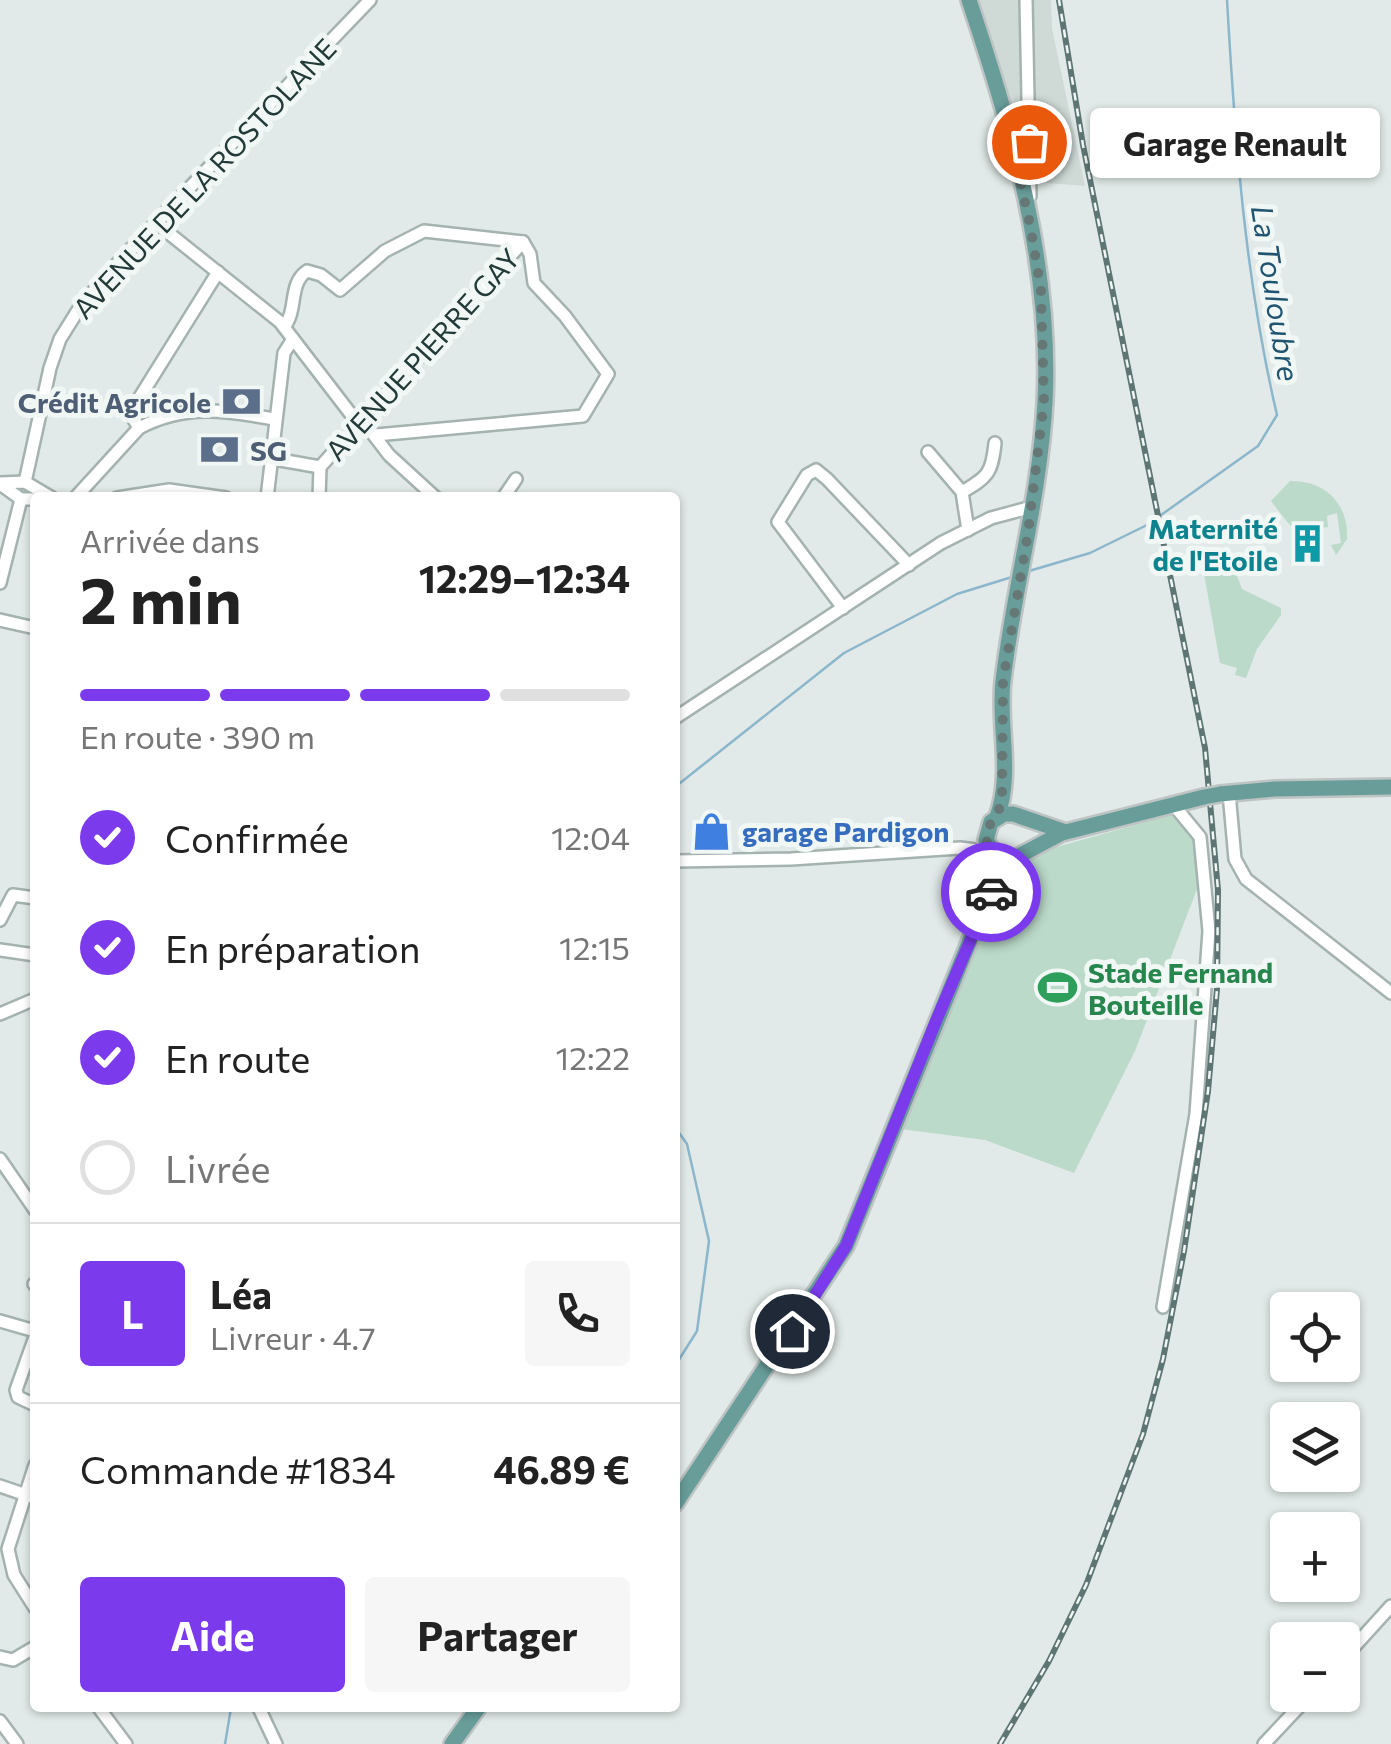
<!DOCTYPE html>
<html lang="fr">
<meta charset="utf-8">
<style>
body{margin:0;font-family:Commissioner,sans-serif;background:#f6f6f6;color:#222;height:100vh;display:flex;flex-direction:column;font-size:38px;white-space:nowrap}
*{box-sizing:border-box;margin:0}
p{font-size:32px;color:#767676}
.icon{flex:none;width:55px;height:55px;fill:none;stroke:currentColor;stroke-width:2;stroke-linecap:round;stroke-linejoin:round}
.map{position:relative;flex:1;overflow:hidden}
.sheet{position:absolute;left:30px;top:492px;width:650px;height:1220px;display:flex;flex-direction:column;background:#fff;border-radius:10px;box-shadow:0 2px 8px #0004}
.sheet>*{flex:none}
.tools{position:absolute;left:1270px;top:1292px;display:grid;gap:20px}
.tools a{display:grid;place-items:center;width:90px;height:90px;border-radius:10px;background:#fff;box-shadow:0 2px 8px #0004;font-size:50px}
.pin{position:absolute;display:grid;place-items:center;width:85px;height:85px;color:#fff;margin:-42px;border:5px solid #fff;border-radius:50%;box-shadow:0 2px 10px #0007}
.courier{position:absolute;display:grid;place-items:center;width:100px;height:100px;margin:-50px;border:8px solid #7c3aed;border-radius:50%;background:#fff;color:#222;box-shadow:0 2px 12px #0007}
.bubble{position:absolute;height:70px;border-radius:10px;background:#fff;box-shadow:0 2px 8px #0004;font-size:32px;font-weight:700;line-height:70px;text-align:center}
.headline em{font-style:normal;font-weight:700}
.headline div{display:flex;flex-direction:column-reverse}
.headline{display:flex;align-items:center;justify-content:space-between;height:170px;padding:0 50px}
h1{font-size:65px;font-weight:700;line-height:75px}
.bar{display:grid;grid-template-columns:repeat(4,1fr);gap:15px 10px;align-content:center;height:120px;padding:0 50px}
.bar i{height:12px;border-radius:8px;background:#e0e0e0}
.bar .active{background:#7c3aed}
.bar p{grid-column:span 4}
.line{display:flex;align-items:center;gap:25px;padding:0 50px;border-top:2px solid #e0e0e0}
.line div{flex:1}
.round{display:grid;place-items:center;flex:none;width:105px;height:105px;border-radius:10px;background:#f6f6f6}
ol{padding:0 50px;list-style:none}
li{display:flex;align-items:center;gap:30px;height:110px}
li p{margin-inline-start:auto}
li .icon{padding:10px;border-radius:50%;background:#7c3aed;color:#fff;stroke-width:4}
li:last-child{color:#767676}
li i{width:55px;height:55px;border:5px solid #e0e0e0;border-radius:50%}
.primary-button{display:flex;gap:20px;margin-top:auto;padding:20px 50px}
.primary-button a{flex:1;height:115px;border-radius:10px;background:#7c3aed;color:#fff;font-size:40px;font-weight:700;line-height:115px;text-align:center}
.primary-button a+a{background:#f6f6f6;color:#222}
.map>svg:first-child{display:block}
.built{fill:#cfdad7}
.green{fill:#bbdac9}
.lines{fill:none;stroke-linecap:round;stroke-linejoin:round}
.stream{stroke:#8cb6cc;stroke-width:2.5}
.minor-casing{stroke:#a4b2b0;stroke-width:16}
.major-casing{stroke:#bdc4c3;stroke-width:20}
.minor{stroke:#fff;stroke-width:11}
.major{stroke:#689d9a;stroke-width:15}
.rail-casing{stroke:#5d7573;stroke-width:6}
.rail{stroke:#f1f7f5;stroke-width:2.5;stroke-dasharray:8;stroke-linecap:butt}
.major-bridge-casing{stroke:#bdc4c3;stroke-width:20;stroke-linecap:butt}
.major-bridge{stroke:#689d9a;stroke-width:15}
.done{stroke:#657876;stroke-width:10;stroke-dasharray:0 18}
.route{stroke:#7c3aed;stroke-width:12}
.labels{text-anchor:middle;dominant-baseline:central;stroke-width:10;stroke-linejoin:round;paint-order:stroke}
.street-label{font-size:28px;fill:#223a38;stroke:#f1f7f5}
.service-label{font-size:28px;font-weight:bold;fill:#4e5e75;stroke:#f1f7f5;text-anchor:end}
.culture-label{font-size:28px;font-weight:bold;fill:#0d838f;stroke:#f1f7f5;text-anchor:end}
.shop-label{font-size:28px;font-weight:bold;fill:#366cbe;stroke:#f1f7f5;text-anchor:start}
.leisure-label{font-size:28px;font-weight:bold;fill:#27864d;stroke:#f1f7f5;text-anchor:start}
.water-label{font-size:30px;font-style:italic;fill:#205471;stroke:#f1f7f5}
</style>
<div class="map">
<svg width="1391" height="1744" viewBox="0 0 1391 1744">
<rect width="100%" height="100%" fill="#e1eae8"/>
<!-- built -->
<polygon class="built" points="978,0 1051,0 1052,28 1085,186 1034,182"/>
<!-- green -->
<g class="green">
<path d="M 1290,481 C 1325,480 1349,504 1347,539 L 1336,555 L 1331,545 L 1341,543 L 1337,513 L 1327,516 L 1328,527 C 1289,533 1295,531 1271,501 Z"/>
<polygon points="1207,561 1235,571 1242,589 1281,608 1281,615 1257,649 1246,678 1235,675 1237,668 1220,663 1203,568 1198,566 1200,562"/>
<polygon points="1178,813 1195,834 1202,876 1135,1051 1074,1173 985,1140 901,1129 994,894 1035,853"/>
</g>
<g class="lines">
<!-- stream -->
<g class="stream">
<path d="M 1029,571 L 1090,553 L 1147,525 L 1258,446 L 1277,415 C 1245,279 1235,140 1227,0"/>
<polyline points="675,787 844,653 957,594 1012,577"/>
<polyline points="675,1127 687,1144 709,1241 697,1331 675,1366"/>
<polyline points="225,1744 231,1708"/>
</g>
<defs>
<g id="minor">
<polyline points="1026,0 1030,196"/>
<polyline points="156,223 280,322 350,413 363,421 389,455 436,498"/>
<path d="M 284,327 C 298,310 288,284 307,271 L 321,275 L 340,290 L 385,251 L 424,231 L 523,242"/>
<polyline points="139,428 130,413 218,272"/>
<polyline points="376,435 583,416 608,374 565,316 534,283 530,254 523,242"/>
<polyline points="928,452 962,492 968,530"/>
<polyline points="269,458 320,467"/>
<polyline points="320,467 523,242"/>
<polyline points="25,482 50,368 60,339 80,307 123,257 370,0"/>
<polyline points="0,483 25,482 52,498"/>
<polyline points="0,484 21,499 35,499"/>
<path d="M 962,492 C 988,477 992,473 995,443"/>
<path d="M 75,498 L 139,428 C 185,404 225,410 274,419"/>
<polyline points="117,498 169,490 226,498"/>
<polyline points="267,498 284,353 293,339"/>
<polyline points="319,498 320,467"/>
<polyline points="503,498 516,479"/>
<polyline points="0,583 21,499"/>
<polyline points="843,608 778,522 807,475 816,470 827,479 909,565"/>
<polyline points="0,620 35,628"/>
<polyline points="675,718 941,543 991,518 1032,507"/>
<polyline points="1229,793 1235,859 1246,879 1391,993"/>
<polyline points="675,861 791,859 960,848 992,852"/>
<polyline points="0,920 13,895 35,898"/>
<polyline points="0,950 35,955"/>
<polyline points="0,1014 35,999"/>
<polyline points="0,1159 35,1210"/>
<polyline points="34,1284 35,1285"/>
<polyline points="1163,1307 1196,1114 1209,931 1200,837 1172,803"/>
<polyline points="0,1321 35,1331"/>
<polyline points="35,1337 16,1390 18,1397 35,1405"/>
<polyline points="35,1465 8,1549 14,1575 35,1608"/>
<polyline points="0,1486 35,1498"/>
<polyline points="0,1657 13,1660 35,1647"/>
<polyline points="1342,1660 1391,1606"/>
<polyline points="99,1708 126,1744"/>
<polyline points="259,1708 276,1744"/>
<polyline points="0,1721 17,1744"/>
<polyline points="1264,1744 1310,1695"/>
</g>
<g id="major">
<path d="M 969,0 C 1012,128 1052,266 1045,402 C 1040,496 1014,587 1003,681 C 998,725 1013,774 997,817"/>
<polyline points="1220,794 1275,789 1391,787"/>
<polyline points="1066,832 1013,814 1004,814 991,822 986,840 995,855 1008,859 1017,857 1062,833 1204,797"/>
<polyline points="675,1504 846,1246 977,923 995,885 1017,857"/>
<polyline points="452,1744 478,1708"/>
</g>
</defs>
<!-- minor casing -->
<use href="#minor" class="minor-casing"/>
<!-- major casing -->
<use href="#major" class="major-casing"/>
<!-- minor -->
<use href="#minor" class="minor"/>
<!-- major -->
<use href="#major" class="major"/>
<defs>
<polyline id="rail" points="1000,1744 1049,1661 1086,1585 1143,1434 1163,1359 1184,1251 1208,1091 1217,989 1218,890 1205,748 1083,145 1059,0"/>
</defs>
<!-- rail casing -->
<use href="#rail" class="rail-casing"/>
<!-- rail -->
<use href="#rail" class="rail"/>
<defs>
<polyline id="major-bridge" points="1204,797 1220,794"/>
</defs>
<!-- major-bridge casing -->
<use href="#major-bridge" class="major-bridge-casing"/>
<!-- major-bridge -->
<use href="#major-bridge" class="major-bridge"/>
</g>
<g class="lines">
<!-- done -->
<polyline class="done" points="991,892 998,864 986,840 987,830 1002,804 1003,681 1028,533 1044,402 1041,291 1030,224 1004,112 1028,110 1029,142"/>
<!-- route -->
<polyline class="route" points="792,1331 846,1246 936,1021 991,892"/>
</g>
<!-- icons -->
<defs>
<symbol id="bank-bare" viewBox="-9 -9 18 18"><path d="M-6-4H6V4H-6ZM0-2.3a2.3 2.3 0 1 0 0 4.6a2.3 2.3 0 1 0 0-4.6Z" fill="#5c6f8a" stroke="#f1f7f5" stroke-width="2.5" paint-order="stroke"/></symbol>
<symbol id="building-bare" viewBox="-9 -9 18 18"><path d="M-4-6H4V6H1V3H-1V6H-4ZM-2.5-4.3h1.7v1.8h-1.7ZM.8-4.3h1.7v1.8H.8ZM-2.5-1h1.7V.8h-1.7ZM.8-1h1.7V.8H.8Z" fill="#0f9aa8" stroke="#f1f7f5" stroke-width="2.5" paint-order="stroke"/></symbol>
<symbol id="shop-bare" viewBox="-9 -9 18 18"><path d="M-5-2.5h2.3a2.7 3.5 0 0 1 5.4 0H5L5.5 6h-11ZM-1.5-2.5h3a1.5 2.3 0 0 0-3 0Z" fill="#3f7fe0" stroke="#f1f7f5" stroke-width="2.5" paint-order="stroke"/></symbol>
<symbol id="stadium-bare" viewBox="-9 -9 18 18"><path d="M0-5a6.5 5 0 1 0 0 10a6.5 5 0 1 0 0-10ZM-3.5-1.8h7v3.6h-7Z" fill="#2e9e5b" stroke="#f1f7f5" stroke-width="2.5" paint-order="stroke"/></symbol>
</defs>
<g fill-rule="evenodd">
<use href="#bank-bare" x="214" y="374" width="55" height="55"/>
<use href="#bank-bare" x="192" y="422" width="55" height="55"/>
<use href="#building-bare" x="1280" y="516" width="55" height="55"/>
<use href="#shop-bare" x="684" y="804" width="55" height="55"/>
<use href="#stadium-bare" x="1030" y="960" width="55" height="55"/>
</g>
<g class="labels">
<!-- street labels -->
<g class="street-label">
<text transform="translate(204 178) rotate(-47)">AVENUE DE LA ROSTOLANE</text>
<text transform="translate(422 354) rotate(-48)">AVENUE PIERRE GAY</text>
</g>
<!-- service labels -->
<g class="service-label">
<text x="211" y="402">Crédit Agricole</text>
<text x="250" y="450" text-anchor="start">SG</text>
</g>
<!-- culture labels -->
<g class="culture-label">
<text x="1278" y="528">Maternité<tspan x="1278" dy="32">de l'Etoile</tspan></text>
</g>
<!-- shop labels -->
<g class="shop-label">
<text x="742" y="831">garage Pardigon</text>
</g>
<!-- leisure labels -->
<g class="leisure-label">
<text x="1088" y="972">Stade Fernand<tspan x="1088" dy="32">Bouteille</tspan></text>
</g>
<!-- water labels -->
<g class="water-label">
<text transform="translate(1277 293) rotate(81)">La Touloubre</text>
</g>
</g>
</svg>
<div class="tools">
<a><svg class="icon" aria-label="locate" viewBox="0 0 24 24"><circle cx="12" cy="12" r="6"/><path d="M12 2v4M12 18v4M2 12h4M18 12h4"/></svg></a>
<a><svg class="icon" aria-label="layers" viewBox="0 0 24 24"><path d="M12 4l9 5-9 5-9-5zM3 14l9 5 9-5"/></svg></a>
<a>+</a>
<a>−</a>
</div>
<div class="pin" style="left:1029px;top:142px;background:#ea580c"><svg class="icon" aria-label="bag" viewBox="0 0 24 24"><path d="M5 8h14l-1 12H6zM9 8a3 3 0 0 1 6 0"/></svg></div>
<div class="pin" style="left:792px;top:1331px;background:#1f2937"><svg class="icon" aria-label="home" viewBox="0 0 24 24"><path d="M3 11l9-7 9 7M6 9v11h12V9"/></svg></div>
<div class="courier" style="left:991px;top:892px"><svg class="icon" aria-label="car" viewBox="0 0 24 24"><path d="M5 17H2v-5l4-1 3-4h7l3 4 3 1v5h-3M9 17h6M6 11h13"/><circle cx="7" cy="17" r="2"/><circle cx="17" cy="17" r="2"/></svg></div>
<div class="bubble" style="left:1090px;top:108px;width:290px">Garage Renault</div>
<section class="sheet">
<div class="headline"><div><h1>2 min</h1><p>Arrivée dans</p></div><em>12:29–12:34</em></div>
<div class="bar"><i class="active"></i><i class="active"></i><i class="active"></i><i></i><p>En route · 390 m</p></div>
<ol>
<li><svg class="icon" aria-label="check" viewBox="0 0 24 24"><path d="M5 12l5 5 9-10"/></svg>Confirmée<p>12:04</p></li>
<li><svg class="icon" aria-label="check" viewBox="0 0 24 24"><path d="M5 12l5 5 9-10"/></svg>En préparation<p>12:15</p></li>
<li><svg class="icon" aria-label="check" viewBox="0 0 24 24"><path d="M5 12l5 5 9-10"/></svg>En route<p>12:22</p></li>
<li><i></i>Livrée</li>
</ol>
<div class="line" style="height:180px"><b class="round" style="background:#7c3aed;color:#fff">L</b><div><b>Léa</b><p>Livreur · 4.7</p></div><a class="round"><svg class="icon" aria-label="phone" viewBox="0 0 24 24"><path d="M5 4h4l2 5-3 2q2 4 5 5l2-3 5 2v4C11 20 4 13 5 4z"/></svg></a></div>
<div class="line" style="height:130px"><div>Commande #1834</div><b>46.89 €</b></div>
<div class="primary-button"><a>Aide</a><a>Partager</a></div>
</section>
</div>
